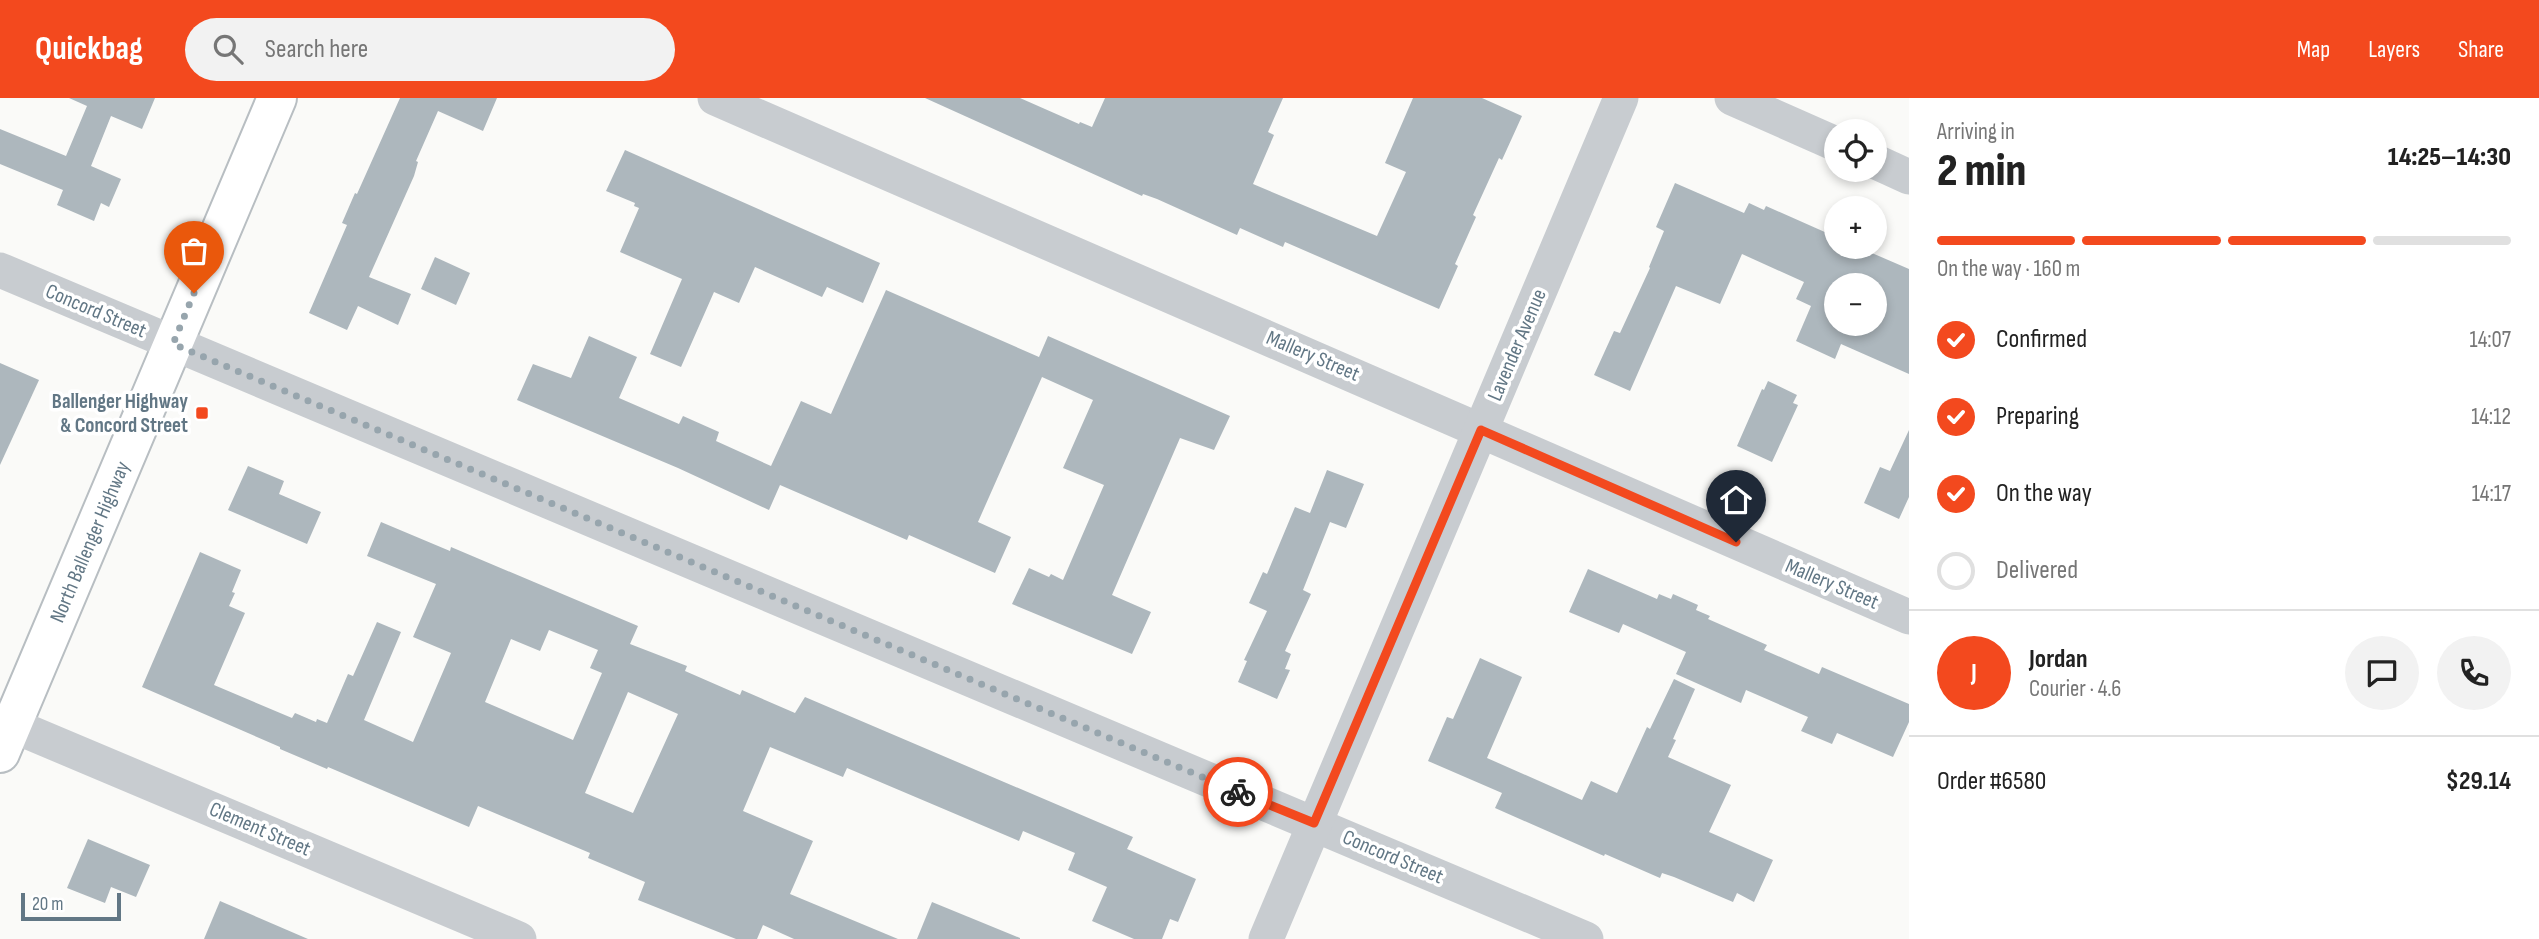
<!DOCTYPE html>
<meta charset="utf-8">
<style>
body{margin:0;font-family:"Sofia Sans Condensed",sans-serif;background:#f2f2f2;color:#222;height:100vh;display:flex;flex-direction:column;font-size:26px;white-space:nowrap}
*{box-sizing:border-box;margin:0}
p{font-size:23px;color:#767676}
.icon{flex:none;width:38px;height:38px;fill:none;stroke:currentColor;stroke-width:2;stroke-linecap:round;stroke-linejoin:round}
.map{position:relative;flex:1;overflow:hidden}
.sheet{display:flex;flex-direction:column;background:#fff;width:630px}
.sheet>*{flex:none}
.tools{position:absolute;left:1824px;top:21px;display:grid;gap:14px}
.tools a{display:grid;place-items:center;width:63px;height:63px;border-radius:50%;background:#fff;box-shadow:0 4px 10px #0003;font-size:35px}
.scale{position:absolute;left:21px;bottom:18px;width:100px;box-sizing:border-box;padding-left:7px;border:4px solid #627785;border-top:0;font-size:19px;line-height:24px;white-space:nowrap;color:#627785;-webkit-text-stroke:5px #fff;paint-order:stroke}
.pin{position:absolute;display:grid;place-items:center;width:60px;height:60px;color:#fff;margin:-72px -30px;border-radius:50% 50% 50% 0;rotate:-45deg;box-shadow:0 0 7px #0007}
.pin .icon{rotate:45deg}
.courier{position:absolute;display:grid;place-items:center;width:70px;height:70px;margin:-35px;border:5px solid #f3491e;border-radius:50%;background:#fff;color:#222;box-shadow:0 2px 9px #0007}
.overview em{font-style:normal;font-weight:800}
.overview div{display:flex;flex-direction:column-reverse}
.overview{display:flex;align-items:center;justify-content:space-between;height:119px;padding:0 28px}
h1{font-size:46px;font-weight:800;line-height:52px}
.bar{display:grid;grid-template-columns:repeat(4,1fr);gap:10px 7px;align-content:center;height:84px;padding:0 28px}
.bar i{height:9px;border-radius:5px;background:#e0e0e0}
.bar .selected{background:#f3491e}
.bar p{grid-column:span 4}
.line{display:flex;align-items:center;gap:18px;padding:0 28px;border-top:2px solid #e0e0e0}
.line div{flex:1}
.round{display:grid;place-items:center;flex:none;width:74px;height:74px;border-radius:37px;background:#f2f2f2}
ol{padding:0 28px;list-style:none}
li{display:flex;align-items:center;gap:21px;height:77px}
li p{margin-inline-start:auto}
li .icon{padding:7px;border-radius:50%;background:#f3491e;color:#fff;stroke-width:4}
li:last-child{color:#767676}
li i{width:38px;height:38px;border:4px solid #e0e0e0;border-radius:50%}
header{display:flex;align-items:center;gap:42px;box-sizing:border-box;height:98px;padding:0 35px;background:#f3491e;color:#fff}
header strong{font-size:33px}
nav{display:flex;gap:38px;margin-inline-start:auto;font-size:24px}
.search{width:490px;height:63px;background:#f2f2f2;display:flex;align-items:center;gap:18px;box-sizing:border-box;padding:0 24px;border-radius:38px;color:#767676;font-size:26px}
main{display:flex;flex:1;min-height:0}
.map>svg:first-child{display:block}
.building{fill:#adb7bd;fill-rule:evenodd}
.lines{fill:none;stroke-linecap:round;stroke-linejoin:round}
.major-casing{stroke:#b8bec2;stroke-width:42}
.minor{stroke:#c8ccd0;stroke-width:35}
.major{stroke:#fff;stroke-width:38}
.done{stroke:#97a5ad;stroke-width:7;stroke-dasharray:0 12.6}
.route{stroke:#f3491e;stroke-width:9}
.poi-dot{fill:#f3491e;stroke:#fff;stroke-width:2.5}
.labels{text-anchor:middle;dominant-baseline:central;stroke-width:7;stroke-linejoin:round;paint-order:stroke}
.street-label{font-size:21px;fill:#627785;stroke:#fff}
.poi-label{font-size:21px;font-weight:bold;fill:#627785;stroke:#fff;text-anchor:end}
</style>
<header>
<strong>Quickbag</strong>
<div class="search"><svg class="icon" aria-label="search" viewBox="0 0 24 24"><circle cx="10" cy="10" r="6"/><path d="M15 15l6 6"/></svg>Search here</div>
<nav><a>Map</a><a>Layers</a><a>Share</a></nav>
</header>
<main>
<div class="map">
<svg width="1909" height="841" viewBox="0 0 1909 841">
<rect width="100%" height="100%" fill="#fafaf8"/>
<!-- building -->
<g class="building">
<polygon points="69,0 155,0 142,31 111,18 91,68 121,81 109,109 101,105 94,123 57,107 63,92 0,66 0,31 66,58 87,8"/>
<polygon points="400,0 497,0 483,33 438,13 416,63 418,64 414,78 369,179 411,196 398,227 358,208 347,232 309,215 347,127 342,125 355,95 357,96"/>
<polygon points="925,0 1020,0 1079,26 1080,24 1092,29 1105,0 1283,0 1268,34 1274,37 1253,86 1377,138 1406,74 1385,65 1413,0 1482,0 1522,18 1502,62 1499,60 1473,117 1476,119 1455,166 1458,168 1439,211 1285,144 1283,149 1240,130 1237,137 1157,101 1143,96 1142,98"/>
<polygon points="625,52 880,165 863,205 827,189 822,199 755,169 739,205 714,194 681,269 650,256 682,181 620,154 639,110 634,108 635,105 606,93"/>
<path d="M 1675,85 L 1744,115 L 1749,105 L 1764,112 L 1766,108 L 1836,139 L 1836,149 L 1858,149 L 1909,171 L 1909,276 L 1841,246 L 1835,261 L 1796,243 L 1811,208 L 1796,201 L 1804,184 L 1742,156 L 1720,206 L 1676,188 L 1630,293 L 1594,277 L 1614,233 L 1620,235 L 1650,170 L 1649,169 L 1664,133 L 1656,129 ZM 1836,187 L 1874,187 L 1874,226 L 1836,226 Z"/>
<polygon points="435,159 470,175 456,207 421,191"/>
<polygon points="886,192 1039,259 1048,238 1230,318 1214,352 1180,340 1112,497 1151,514 1132,556 1012,506 1029,470 1049,479 1051,476 1063,482 1104,387 1063,370 1093,302 1042,279 978,424 1011,439 995,475 909,437 907,442 780,387 769,412 678,370 517,302 533,266 571,280 589,238 637,259 619,300 679,326 683,318 719,334 716,343 771,368 801,303 831,316"/>
<polygon points="0,265 39,282 0,367"/>
<polygon points="1768,283 1797,297 1793,305 1798,307 1772,364 1737,348 1762,291 1764,292"/>
<polygon points="1909,332 1909,399 1899,421 1864,405 1880,369 1890,373"/>
<polygon points="248,368 284,383 279,396 321,414 307,446 228,412"/>
<polygon points="1327,372 1364,386 1346,430 1330,424 1303,492 1311,496 1285,553 1291,556 1285,571 1290,572 1277,601 1238,584 1247,563 1244,562 1267,513 1249,505 1263,474 1267,476 1295,409 1310,415"/>
<path d="M 381,424 L 450,453 L 451,449 L 638,528 L 630,546 L 687,568 L 685,573 L 740,597 L 742,592 L 795,615 L 805,599 L 1133,739 L 1127,751 L 1196,781 L 1178,824 L 1170,821 L 1162,841 L 1134,841 L 1092,823 L 1107,789 L 1068,772 L 1075,755 L 1023,733 L 1019,743 L 847,670 L 843,679 L 770,649 L 743,713 L 813,743 L 790,796 L 898,841 L 794,841 L 763,827 L 757,841 L 736,841 L 638,802 L 645,784 L 588,760 L 590,755 L 478,708 L 469,729 L 328,669 L 327,671 L 280,651 L 280,649 L 142,589 L 200,454 L 241,472 L 232,494 L 235,495 L 229,508 L 245,515 L 214,587 L 292,620 L 295,615 L 316,624 L 317,621 L 327,625 L 348,576 L 353,578 L 377,524 L 401,534 L 364,622 L 413,644 L 451,555 L 413,539 L 436,486 L 367,458 ZM 549,532 L 598,552 L 590,570 L 602,575 L 573,642 L 485,604 L 511,541 L 540,553 ZM 628,594 L 678,616 L 633,715 L 585,695 Z"/>
<polygon points="1588,471 1657,501 1659,496 1671,501 1673,496 1698,507 1696,512 1710,518 1708,521 1767,547 1764,552 1819,576 1822,569 1909,606 1909,624 1893,659 1837,635 1832,646 1801,633 1808,619 1746,592 1741,605 1676,576 1686,554 1623,526 1619,535 1569,514"/>
<polygon points="1480,560 1522,579 1487,660 1582,702 1591,683 1617,695 1647,629 1650,631 1674,581 1695,591 1673,641 1676,642 1668,659 1731,687 1709,734 1773,762 1754,804 1737,795 1733,804 1674,779 1662,775 1660,780 1605,756 1604,758 1495,710 1502,695 1428,663 1447,619 1453,621"/>
<polygon points="88,741 150,767 136,799 111,789 105,805 67,790"/>
<polygon points="220,803 308,841 204,841"/>
<polygon points="932,804 1020,840 1020,841 917,841"/>
</g>
<g class="lines">
<defs>
<polyline id="major" points="0,655 277,0"/>
</defs>
<!-- major casing -->
<use href="#major" class="major-casing"/>
<!-- minor -->
<g class="minor">
<polyline points="715,0 1909,519"/>
<polyline points="1732,0 1836,46"/>
<polyline points="1874,63 1909,79"/>
<polyline points="0,172 1586,841"/>
<polyline points="0,622 519,841"/>
<polyline points="1266,841 1621,0"/>
</g>
<!-- major -->
<use href="#major" class="major"/>
</g>
<g class="lines">
<!-- done -->
<polyline class="done" points="194,195 173,246 1238,694"/>
<!-- route -->
<polyline class="route" points="1238,694 1314,725 1481,332 1736,444"/>
</g>
<!-- markers -->
<rect class="poi-dot" x="195" y="308" width="14" height="14" rx="3.5"/>
<g class="labels">
<!-- street labels -->
<g class="street-label">
<text transform="translate(96 213) rotate(23)">Concord Street</text>
<text transform="translate(1517 247) rotate(-67)">Lavender Avenue</text>
<text transform="translate(1313 258) rotate(23)">Mallery Street</text>
<text transform="translate(90 444) rotate(-67)">North Ballenger Highway</text>
<text transform="translate(1832 486) rotate(23)">Mallery Street</text>
<text transform="translate(260 731) rotate(23)">Clement Street</text>
<text transform="translate(1393 759) rotate(23)">Concord Street</text>
</g>
<!-- poi labels -->
<g class="poi-label">
<text x="188" y="303">Ballenger Highway<tspan x="188" dy="24">&amp; Concord Street</tspan></text>
</g>
</g>
</svg>
<div class="tools">
<a><svg class="icon" aria-label="locate" viewBox="0 0 24 24"><circle cx="12" cy="12" r="6"/><path d="M12 2v4M12 18v4M2 12h4M18 12h4"/></svg></a>
<a>+</a>
<a>−</a>
</div>
<div class="scale">20 m</div>
<div class="pin" style="left:194px;top:195px;background:#ea580c"><svg class="icon" aria-label="bag" viewBox="0 0 24 24"><path d="M5 8h14l-1 12H6zM9 8a3 3 0 0 1 6 0"/></svg></div>
<div class="pin" style="left:1736px;top:444px;background:#1f2937"><svg class="icon" aria-label="home" viewBox="0 0 24 24"><path d="M3 11l9-7 9 7M6 9v11h12V9"/></svg></div>
<div class="courier" style="left:1238px;top:694px"><svg class="icon" aria-label="bike" viewBox="0 0 24 24"><circle cx="6" cy="16" r="4"/><circle cx="18" cy="16" r="4"/><path d="M6 16l4-8h5l3 8M10 8l3 8H6M13 5h3"/></svg></div>
</div>
<section class="sheet">
<div class="overview"><div><h1>2 min</h1><p>Arriving in</p></div><em>14:25–14:30</em></div>
<div class="bar"><i class="selected"></i><i class="selected"></i><i class="selected"></i><i></i><p>On the way · 160 m</p></div>
<ol>
<li><svg class="icon" aria-label="check" viewBox="0 0 24 24"><path d="M5 12l5 5 9-10"/></svg>Confirmed<p>14:07</p></li>
<li><svg class="icon" aria-label="check" viewBox="0 0 24 24"><path d="M5 12l5 5 9-10"/></svg>Preparing<p>14:12</p></li>
<li><svg class="icon" aria-label="check" viewBox="0 0 24 24"><path d="M5 12l5 5 9-10"/></svg>On the way<p>14:17</p></li>
<li><i></i>Delivered</li>
</ol>
<div class="line" style="height:126px"><b class="round" style="background:#f3491e;color:#fff">J</b><div><b>Jordan</b><p>Courier · 4.6</p></div><a class="round"><svg class="icon" aria-label="chat" viewBox="0 0 24 24"><path d="M4 5h16v11H9l-5 4z"/></svg></a><a class="round"><svg class="icon" aria-label="phone" viewBox="0 0 24 24"><path d="M5 4h4l2 5-3 2q2 4 5 5l2-3 5 2v4C11 20 4 13 5 4z"/></svg></a></div>
<div class="line" style="height:91px"><div>Order #6580</div><b>$29.14</b></div>
</section>
</main>
